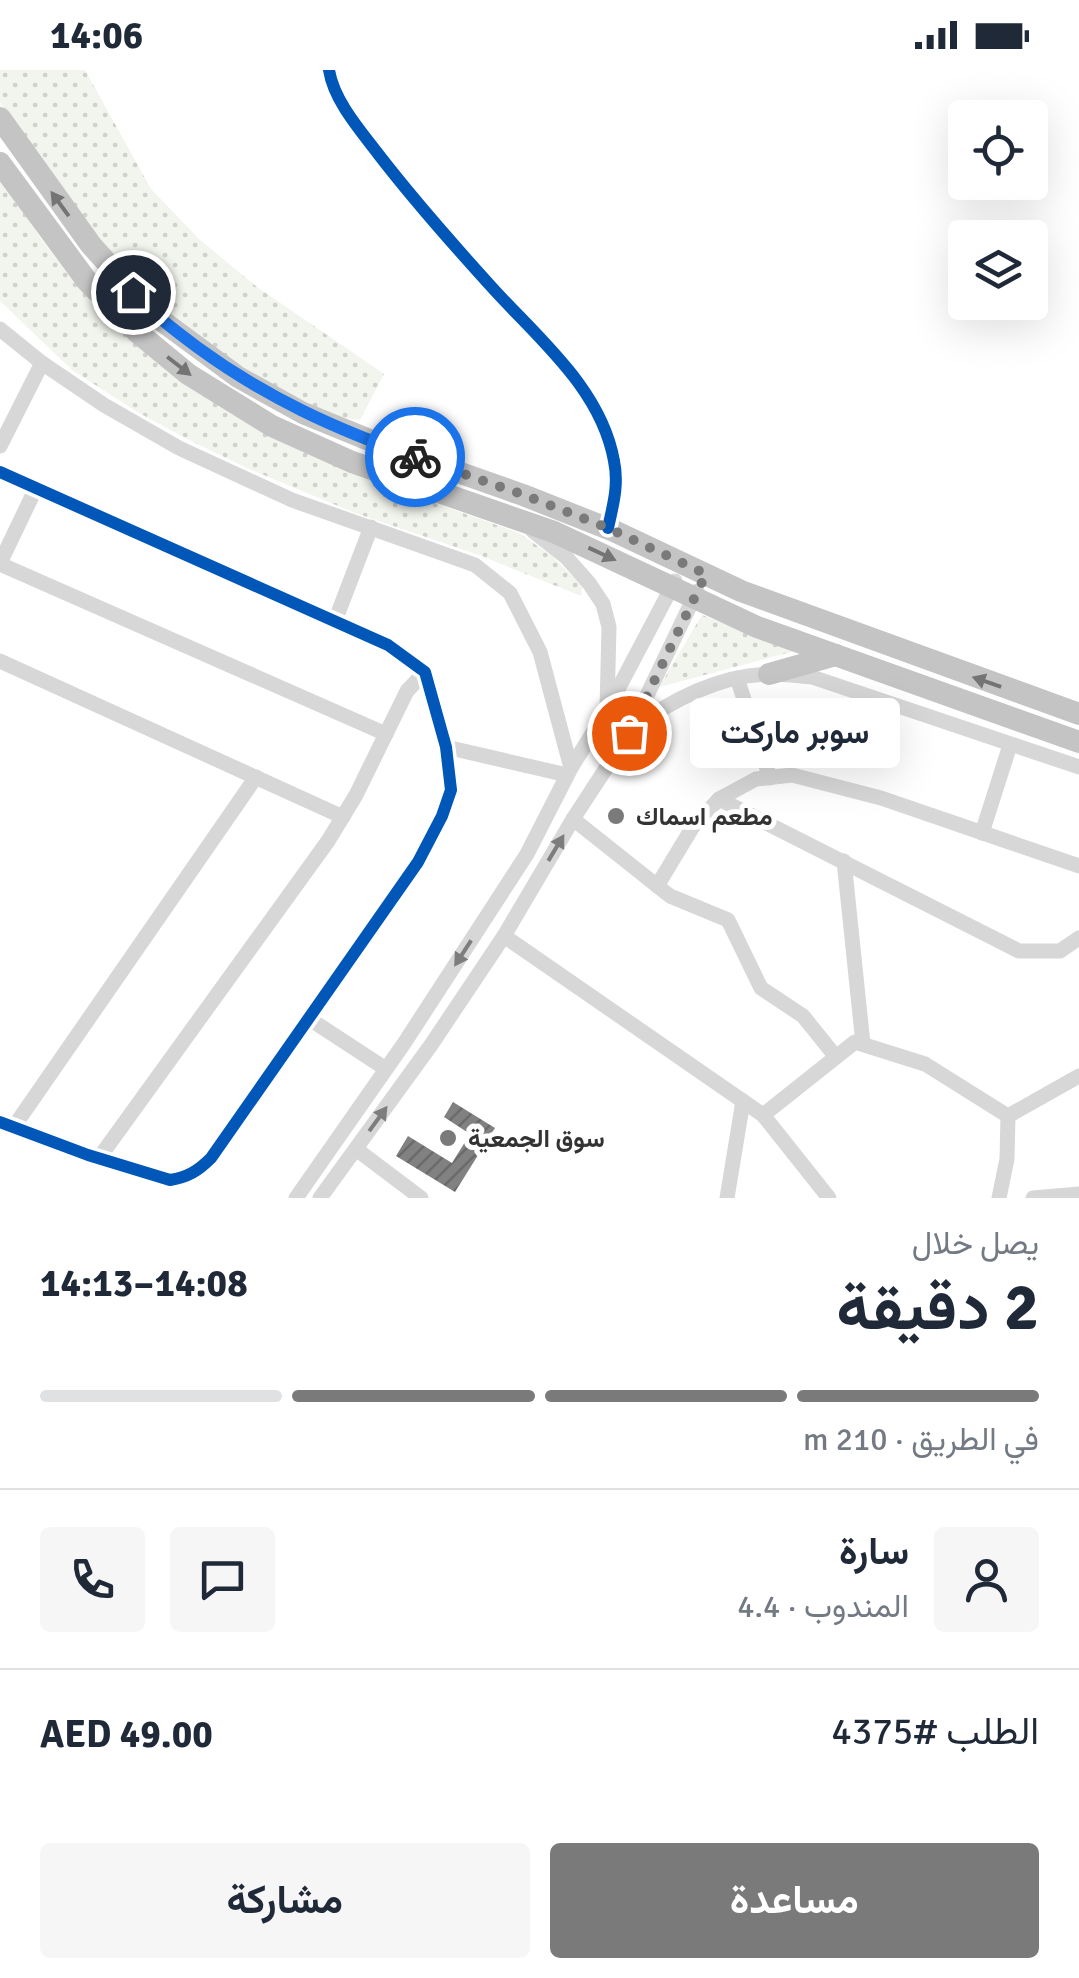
<!DOCTYPE html>
<html lang="ar">
<meta charset="utf-8">
<style>
body{margin:0;font-family:Signika,Vazirmatn,sans-serif;background:#f6f6f7;color:#1f2937;direction:rtl;height:100vh;display:flex;flex-direction:column;font-size:38px;white-space:nowrap}
*{box-sizing:border-box;margin:0}
p{font-size:32px;color:#747a83}
.icon{flex:none;width:55px;height:55px;fill:none;stroke:currentColor;stroke-width:2;stroke-linecap:round;stroke-linejoin:round}
.map{position:relative;height:1128px;overflow:hidden;direction:ltr}
.details{display:flex;flex-direction:column;background:#fff;flex:1}
.details>*{flex:none}
.fabs{position:absolute;left:948px;top:30px;display:grid;gap:20px}
.fabs a{display:grid;place-items:center;width:100px;height:100px;border-radius:10px;background:#fff;box-shadow:0 10px 40px #0002;font-size:50px}
.pin{position:absolute;display:grid;place-items:center;width:85px;height:85px;color:#fff;margin:-42px;border:5px solid #fff;border-radius:50%;box-shadow:0 2px 10px #0007}
.courier{position:absolute;display:grid;place-items:center;width:100px;height:100px;margin:-50px;border:8px solid #1a73e8;border-radius:50%;background:#fff;color:#222;box-shadow:0 2px 12px #0007}
.bubble{position:absolute;height:70px;border-radius:10px;background:#fff;box-shadow:0 10px 40px #0002;font-size:32px;font-weight:700;line-height:70px;text-align:center;direction:rtl}
.headline em{font-style:normal;font-weight:700}
.headline div{display:flex;flex-direction:column-reverse}
.headline{display:flex;align-items:center;justify-content:space-between;height:170px;padding:0 40px}
h1{font-size:65px;font-weight:700;line-height:75px}
.bar{display:grid;grid-template-columns:repeat(4,1fr);gap:15px 10px;align-content:center;height:120px;padding:0 40px}
.bar i{height:12px;border-radius:8px;background:#e0e1e3}
.bar .active{background:#7a7a7a}
.bar p{grid-column:span 4}
.line{display:flex;align-items:center;gap:25px;padding:0 40px;border-top:2px solid #e0e1e3}
.line div{flex:1}
.round{display:grid;place-items:center;flex:none;width:105px;height:105px;border-radius:10px;background:#f6f6f7}
.button{display:flex;gap:20px;margin-top:auto;padding:20px 40px}
.button a{flex:1;height:115px;border-radius:10px;background:#7a7a7a;color:#fff;font-size:40px;font-weight:700;line-height:115px;text-align:center}
.button a+a{background:#f6f6f7;color:#1f2937}
.status{display:flex;justify-content:space-between;align-items:center;height:70px;padding:0 50px;background:#fff;direction:ltr}
.status svg{height:28px;fill:currentColor}
.map>svg:first-child{display:block}
.grass{fill:url(#grass-dots)}
.building{fill:url(#building-hatch)}
.lines{fill:none;stroke-linecap:round;stroke-linejoin:round}
.minor{stroke:#d7d7d7;stroke-width:15}
.highway{stroke:#c4c4c4;stroke-width:22}
.cycleway-casing{stroke:#fff;stroke-width:19}
.cycleway{stroke:#0057b8;stroke-width:12}
.oneway{fill:#747474}
.oneway2{fill:#7d7d7d}
.done{stroke:#7a7a7a;stroke-width:10;stroke-dasharray:0 18}
.route{stroke:#1a73e8;stroke-width:12}
.poi-dot{fill:#7a7a7a;stroke:#fff;stroke-width:4}
.labels{text-anchor:middle;dominant-baseline:central;stroke-width:10;stroke-linejoin:round;paint-order:stroke}
.poi-label{font-size:25px;font-weight:bold;fill:#333;stroke:#fff;text-anchor:start}
</style>
<div class="status"><b>14:06</b><svg viewBox="0 0 49 12"><path d="M0 12V9h3v3zM5 12V6h3v6zM10 12V3h3v9zM15 12V0h3v12zM26 1h20v11H26zM47 4h2v5h-2z"/></svg></div>
<div class="map">
<svg width="1079" height="1128" viewBox="0 0 1079 1128">
<defs>
<pattern id="grass-dots" width="8" height="8" patternUnits="userSpaceOnUse" patternTransform="scale(2.5)"><rect width="8" height="8" fill="#f1f5ed"/><path d="M2 2h.1M6 6h.1" fill="none" stroke="#cfd2cc" stroke-width="1.8" stroke-linecap="round"/></pattern>
<pattern id="building-hatch" width="6" height="6" patternUnits="userSpaceOnUse" patternTransform="scale(2.5)"><rect width="6" height="6" fill="#818181"/><path d="M-1 1l2-2M0 6l6-6M5 7l2-2" fill="none" stroke="#6a6a6a"/></pattern>
</defs>
<rect width="100%" height="100%" fill="#fff"/>
<!-- grass -->
<g class="grass">
<polygon points="0,0 85,0 151,119 199,169 257,217 384,304 360,350 329,346 246,302 182,255 132,208 87,159 0,32"/>
<polygon points="0,109 44,173 99,242 175,306 415,426 519,463 552,486 582,516 581,526 479,485 355,443 247,398 195,373 139,343 72,300 0,231"/>
<polygon points="702,545 795,581 659,617"/>
</g>
<!-- building -->
<polygon class="building" points="453,1032 495,1058 455,1122 396,1086 408,1066 452,1093 470,1064 444,1047"/>
<g class="lines">
<!-- minor -->
<g class="minor">
<path d="M 329,0 C 334,31 360,60 379,85 C 413,129 450,171 488,213 C 535,266 601,317 614,391 C 619,415 613,435 608,458"/>
<polyline points="0,259 42,293 104,335 179,378 292,430 475,495 510,523 540,582 571,698"/>
<polyline points="0,376 42,293"/>
<path d="M 0,402 L 388,575 L 425,602 L 446,677 L 451,720 L 442,746 L 418,792 L 211,1088 C 198,1101 188,1107 170,1110 L 88,1085 L 0,1052"/>
<polyline points="533,461 566,487 589,513 603,534 609,557 607,638"/>
<polyline points="0,493 36,418"/>
<polyline points="0,494 386,664"/>
<polyline points="335,551 371,457"/>
<polyline points="0,591 343,747"/>
<polyline points="737,608 770,708"/>
<path d="M 632,660 C 670,630 722,604 772,604 C 785,604 799,606 812,607 L 1079,697"/>
<polyline points="446,677 567,705"/>
<polyline points="719,729 1019,881 1060,881 1079,868"/>
<polyline points="573,749 670,826 728,850 761,918 803,946 836,987"/>
<polyline points="982,763 1010,675"/>
<polyline points="844,791 863,974"/>
<polyline points="657,816 692,758 719,729 756,709 792,705 881,728 1079,796"/>
<polyline points="504,866 763,1045 829,1128"/>
<polyline points="308,948 386,999"/>
<polyline points="763,1045 855,972 925,994 1008,1046"/>
<polyline points="13,1058 256,707"/>
<polyline points="356,1079 421,1128"/>
<polyline points="99,1088 328,771 356,725 407,621 425,602"/>
<polyline points="296,1128 405,972 527,784 571,698 607,640 675,511"/>
<polyline points="320,1128 431,975 504,866 573,749 629,663 697,521"/>
<polyline points="727,1128 743,1031"/>
<polyline points="999,1128 1007,1089 1008,1046 1079,1006"/>
<polyline points="1033,1128 1079,1124"/>
</g>
<!-- highway -->
<g class="highway">
<polyline points="0,48 91,175 154,245 238,307 303,343 384,376 523,425 614,461 741,521 1079,644"/>
<polyline points="0,93 87,211 137,262 188,304 272,356 352,392 554,462 757,557 1079,672"/>
<polyline points="769,604 836,585"/>
</g>
<defs>
<g id="cycleway">
<path d="M 329,0 C 334,31 360,60 379,85 C 413,129 450,171 488,213 C 535,266 601,317 614,391 C 619,415 613,435 608,458"/>
<path d="M 0,402 L 388,575 L 425,602 L 446,677 L 451,720 L 442,746 L 418,792 L 211,1088 C 198,1101 188,1107 170,1110 L 88,1085 L 0,1052"/>
</g>
</defs>
<!-- cycleway casing -->
<use href="#cycleway" class="cycleway-casing"/>
<!-- cycleway -->
<use href="#cycleway" class="cycleway"/>
</g>
<!-- one-way arrows -->
<defs><path id="oneway-solid" d="M-6-.8H1V-3.2L6.5 0L1 3.2V.8H-6Z" transform="scale(2.5)"/></defs>
<g class="oneway">
<use href="#oneway-solid" transform="translate(60 134) rotate(-126)"/>
<use href="#oneway-solid" transform="translate(179 296) rotate(38)"/>
<use href="#oneway-solid" transform="translate(602 484) rotate(25)"/>
<use href="#oneway-solid" transform="translate(987 612) rotate(-161)"/>
</g>
<g class="oneway2">
<use href="#oneway-solid" transform="translate(556 778) rotate(-59)"/>
<use href="#oneway-solid" transform="translate(463 883) rotate(123)"/>
<use href="#oneway-solid" transform="translate(378 1049) rotate(-54)"/>
</g>
<g class="lines">
<!-- done -->
<polyline class="done" points="415,387 524,425 608,458 706,504 629,663"/>
<!-- route -->
<path class="route" d="M 133,222 C 152,243 173,259 197,277 C 265,327 335,359 415,387"/>
</g>
<!-- markers -->
<g class="poi-dot">
<circle cx="616" cy="746" r="10"/>
<circle cx="448" cy="1068" r="10"/>
</g>
<g class="labels">
<!-- poi labels -->
<g class="poi-label">
<text x="636" y="746">مطعم اسماك</text>
<text x="468" y="1068">سوق الجمعية</text>
</g>
</g>
</svg>
<div class="fabs">
<a><svg class="icon" aria-label="locate" viewBox="0 0 24 24"><circle cx="12" cy="12" r="6"/><path d="M12 2v4M12 18v4M2 12h4M18 12h4"/></svg></a>
<a><svg class="icon" aria-label="layers" viewBox="0 0 24 24"><path d="M12 4l9 5-9 5-9-5zM3 14l9 5 9-5"/></svg></a>
</div>
<div class="pin" style="left:629px;top:663px;background:#ea580c"><svg class="icon" aria-label="bag" viewBox="0 0 24 24"><path d="M5 8h14l-1 12H6zM9 8a3 3 0 0 1 6 0"/></svg></div>
<div class="pin" style="left:133px;top:222px;background:#1f2937"><svg class="icon" aria-label="home" viewBox="0 0 24 24"><path d="M3 11l9-7 9 7M6 9v11h12V9"/></svg></div>
<div class="courier" style="left:415px;top:387px"><svg class="icon" aria-label="bike" viewBox="0 0 24 24"><circle cx="6" cy="16" r="4"/><circle cx="18" cy="16" r="4"/><path d="M6 16l4-8h5l3 8M10 8l3 8H6M13 5h3"/></svg></div>
<div class="bubble" style="left:690px;top:628px;width:210px">سوبر ماركت</div>
</div>
<section class="details">
<div class="headline"><div><h1>2 دقيقة</h1><p>يصل خلال</p></div><em>14:08–14:13</em></div>
<div class="bar"><i class="active"></i><i class="active"></i><i class="active"></i><i></i><p>في الطريق · 210 m</p></div>
<div class="line" style="height:180px"><a class="round"><svg class="icon" aria-label="person" viewBox="0 0 24 24"><circle cx="12" cy="8" r="4"/><path d="M4 21q1-7 8-7t8 7"/></svg></a><div><b>سارة</b><p>المندوب · 4.4</p></div><a class="round"><svg class="icon" aria-label="chat" viewBox="0 0 24 24"><path d="M4 5h16v11H9l-5 4z"/></svg></a><a class="round"><svg class="icon" aria-label="phone" viewBox="0 0 24 24"><path d="M5 4h4l2 5-3 2q2 4 5 5l2-3 5 2v4C11 20 4 13 5 4z"/></svg></a></div>
<div class="line" style="height:130px"><div>الطلب #4375</div><b>AED 49.00</b></div>
<div class="button"><a>مساعدة</a><a>مشاركة</a></div>
</section>
